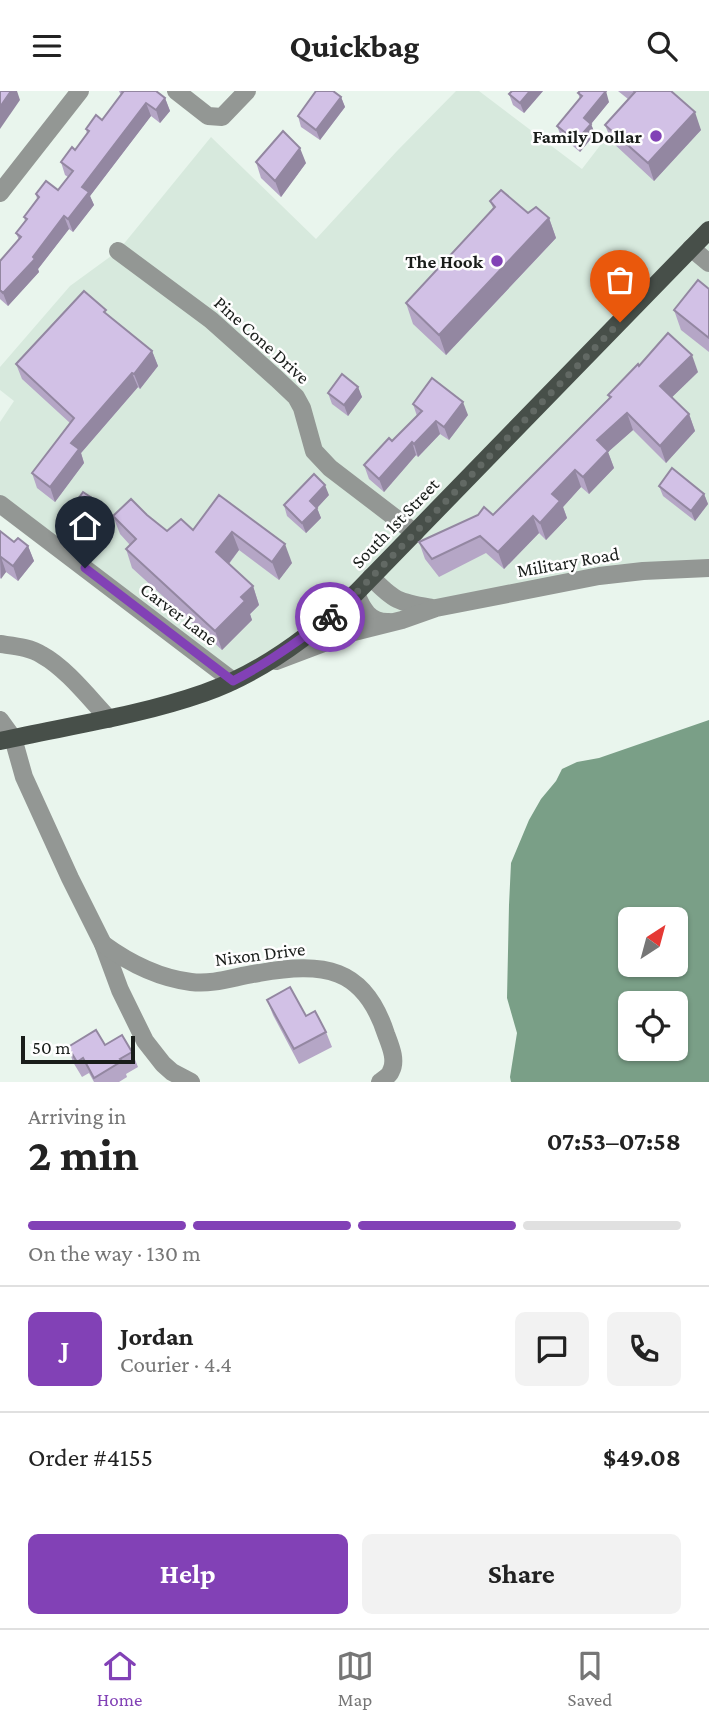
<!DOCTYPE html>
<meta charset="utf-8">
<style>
body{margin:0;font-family:"Crimson Pro",serif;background:#f2f2f2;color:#222;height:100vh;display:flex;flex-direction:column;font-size:26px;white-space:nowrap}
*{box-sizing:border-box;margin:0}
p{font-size:23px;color:#767676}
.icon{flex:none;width:38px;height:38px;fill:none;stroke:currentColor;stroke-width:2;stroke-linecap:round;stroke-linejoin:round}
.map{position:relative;height:991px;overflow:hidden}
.side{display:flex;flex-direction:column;background:#fff;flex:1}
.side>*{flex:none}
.needle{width:46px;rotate:36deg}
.fabs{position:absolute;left:618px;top:816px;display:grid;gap:14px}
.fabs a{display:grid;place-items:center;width:70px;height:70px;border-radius:10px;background:#fff;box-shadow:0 2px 5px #0004;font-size:35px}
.scale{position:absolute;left:21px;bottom:18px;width:114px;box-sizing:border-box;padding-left:7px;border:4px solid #191d1a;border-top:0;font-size:19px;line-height:24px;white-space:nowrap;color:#191d1a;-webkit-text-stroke:5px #fefefe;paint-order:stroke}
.pin{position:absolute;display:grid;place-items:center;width:60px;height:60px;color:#fff;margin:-72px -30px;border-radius:50% 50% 50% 0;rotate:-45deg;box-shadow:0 0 7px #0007}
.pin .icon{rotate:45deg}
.courier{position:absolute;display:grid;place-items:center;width:70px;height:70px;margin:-35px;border:5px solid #8241b6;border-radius:50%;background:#fff;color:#222;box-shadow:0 2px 9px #0007}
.summary em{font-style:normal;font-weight:700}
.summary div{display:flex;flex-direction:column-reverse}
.summary{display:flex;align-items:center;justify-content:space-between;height:119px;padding:0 28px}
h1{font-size:46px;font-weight:700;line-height:52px}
.bar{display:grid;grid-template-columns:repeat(4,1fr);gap:10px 7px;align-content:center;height:84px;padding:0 28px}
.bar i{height:9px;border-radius:5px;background:#e0e0e0}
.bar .current{background:#8241b6}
.bar p{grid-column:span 4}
.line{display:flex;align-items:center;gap:18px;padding:0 28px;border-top:2px solid #e0e0e0}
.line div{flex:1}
.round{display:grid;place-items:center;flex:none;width:74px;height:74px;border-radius:10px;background:#f2f2f2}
.primary-button{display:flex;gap:14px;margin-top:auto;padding:14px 28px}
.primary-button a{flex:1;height:80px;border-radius:10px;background:#8241b6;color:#fff;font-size:28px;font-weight:700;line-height:80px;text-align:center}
.primary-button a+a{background:#f2f2f2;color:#222}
header{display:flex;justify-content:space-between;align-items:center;height:91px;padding:0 28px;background:#fff;font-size:32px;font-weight:700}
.tab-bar{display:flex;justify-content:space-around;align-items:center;height:98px;border-top:2px solid #e0e0e0;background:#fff;font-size:19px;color:#767676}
.tab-bar a{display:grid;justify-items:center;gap:4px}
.tab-bar .current{color:#8241b6}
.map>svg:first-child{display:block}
.built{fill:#d7e9dd}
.water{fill:#7a9f87;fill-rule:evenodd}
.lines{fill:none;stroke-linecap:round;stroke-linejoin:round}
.minor{stroke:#939794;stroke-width:18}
.major{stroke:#474f49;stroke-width:18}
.wall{fill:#b5a6c6}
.shaded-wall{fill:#9387a1}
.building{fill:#d2c1e6;stroke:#9387a1;stroke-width:2}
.done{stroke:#626964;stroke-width:7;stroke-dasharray:0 12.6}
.route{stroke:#8241b6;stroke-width:9}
.poi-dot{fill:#8241b6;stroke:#fefefe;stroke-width:2.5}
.labels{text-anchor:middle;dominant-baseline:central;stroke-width:5;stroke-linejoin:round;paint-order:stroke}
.poi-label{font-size:19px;font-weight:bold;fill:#191d1a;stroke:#fefefe;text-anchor:end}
.street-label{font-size:19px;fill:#191d1a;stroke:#fefefe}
</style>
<header><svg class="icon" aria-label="menu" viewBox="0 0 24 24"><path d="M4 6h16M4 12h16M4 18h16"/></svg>Quickbag<svg class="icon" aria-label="search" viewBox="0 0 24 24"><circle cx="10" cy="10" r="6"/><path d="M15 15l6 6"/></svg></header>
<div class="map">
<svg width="709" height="991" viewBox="0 0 709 991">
<rect width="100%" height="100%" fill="#e9f5ed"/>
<!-- built -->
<polygon class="built" points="456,0 479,0 582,78 642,0 709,0 709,477 436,517 233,590 0,413 0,331 14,310 0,299 0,276 70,195 118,160 211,46 316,148 397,60"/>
<!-- water -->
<path class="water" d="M 709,629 L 709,991 L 511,991 L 510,986 L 517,942 L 507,907 L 509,814 L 511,772 L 529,729 L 541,708 L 556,690 L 562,678 L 577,671 L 599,667 ZM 630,828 L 676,828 L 676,873 L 630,873 ZM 630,912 L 676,912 L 676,957 L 630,957 Z"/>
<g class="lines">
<!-- minor -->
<g class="minor">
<polyline points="176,0 208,25 222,26 247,0"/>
<polyline points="0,102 80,0"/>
<polyline points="691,157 709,172"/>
<polyline points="118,160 211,229 277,288 296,306 302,317 314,360 330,377 415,442"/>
<polyline points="0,413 233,590"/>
<path d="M 371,486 C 395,511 399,511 432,517"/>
<path d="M 356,502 C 362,518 370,532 389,531"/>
<path d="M 0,553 C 14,555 30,556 42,564 C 66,577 90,608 109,628"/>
<polyline points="276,570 350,542 402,529 436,517 599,485 643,480 709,477"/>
<polyline points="0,629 13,647 24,686 70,787 103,853 120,899 145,950 163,973 172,981 191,991"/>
<path d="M 103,853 C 129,872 159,887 191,891 C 215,894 236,885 259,882 C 323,871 364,875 386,943 C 390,954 397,969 391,980 C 390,984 384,988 380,991"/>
</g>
<!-- major -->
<path class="major" d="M 0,650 C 68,635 138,625 204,602 C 261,582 312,544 356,502 L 709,139"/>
</g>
<!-- wall -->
<g class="wall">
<polygon points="119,0 156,0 165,7 170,20 160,32 151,25 90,105 94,114 73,141 69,138 38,178 39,181 8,215 0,208 0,170 19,149 16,142 25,130 24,126 37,108 36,103 58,99 68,86 65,84 61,71 75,59 87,43 86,38 102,29 121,4"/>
<polygon points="543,0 524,22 513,14 509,3"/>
<polygon points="618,0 671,0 701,39 654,90 612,51 605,34 628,8"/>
<polygon points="578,2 609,11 591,33 595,43 580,61 561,45 557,35 580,8"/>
<polygon points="341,6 345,16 320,49 301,36 298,25"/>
<polygon points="256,71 306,72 281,106 261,87"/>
<polygon points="490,110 528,122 549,127 556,147 446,264 413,233 406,212 493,117"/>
<polygon points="709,198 709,261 681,239 674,219"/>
<polygon points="107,224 152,260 158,275 140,298 138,296 81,362 84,372 55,411 37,397 32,382 70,332 22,288 16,273"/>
<polygon points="639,275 698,281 672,306 689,323 695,340 666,372 633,339 608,361 614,377 589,403 581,396 563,416 567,427 546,449 539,442 504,478 486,462 439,486 425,468 419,451 493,424 609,307 608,304"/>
<polygon points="358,296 362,306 348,325 332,313 328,302"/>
<polygon points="413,313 468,324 449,349 440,343 418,366 416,364 384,401 369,388 364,374 392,350 417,325"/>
<polygon points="659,395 704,403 708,413 695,430 663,405"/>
<polygon points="219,404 292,472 279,489 239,459 229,473 253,495 259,514 250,523 252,529 222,559 132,477 126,458 130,454 120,443 113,425 147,424 167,440 193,439"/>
<polygon points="329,404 317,417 321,427 306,442 287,425 284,414"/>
<polygon points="104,415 107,426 91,450 70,435 66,425"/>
<polygon points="0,440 14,451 28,455 34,470 18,490 6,481 0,488"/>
<polygon points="267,909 306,925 326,941 332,956 299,973 273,924"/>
<polygon points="105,954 132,961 138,976 126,983 127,986 119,991 94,991 89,982 82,986 73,971 68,956"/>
</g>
<!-- shaded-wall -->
<g class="shaded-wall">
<polygon points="10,0 17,0 20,9 0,38 0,16"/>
<polygon points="530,0 543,0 524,22 520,12"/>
<polygon points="606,0 609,11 591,33 595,43 580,61 576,50 584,27"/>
<polygon points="341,6 345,16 320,49 316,39"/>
<polygon points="165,7 170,20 160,32 156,19"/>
<polygon points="146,12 151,25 90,105 94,114 73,141 68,128 82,96"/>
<polygon points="695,21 701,39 654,90 648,72"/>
<polygon points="300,57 306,72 281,106 275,90"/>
<polygon points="64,125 69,138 38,178 39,181 8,215 3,202 33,166"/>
<polygon points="549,127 556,147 446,264 439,244"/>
<polygon points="152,260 158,275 140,298 134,283"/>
<polygon points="692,264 698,281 666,312 660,295"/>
<polygon points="132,282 138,296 81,362 84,372 55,411 50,396 71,352"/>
<polygon points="358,296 362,306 348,325 344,314"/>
<polygon points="463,311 468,324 449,349 444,336"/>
<polygon points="627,322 633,339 608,361 614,377 589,403 583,386 597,349"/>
<polygon points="689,323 695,340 666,372 660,355"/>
<polygon points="436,330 440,343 418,366 414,353"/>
<polygon points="412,351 416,364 384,401 379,388"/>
<polygon points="575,379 581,396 563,416 567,427 546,449 540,432 552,403"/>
<polygon points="325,394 329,404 317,417 321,427 306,442 302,432 310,410"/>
<polygon points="704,403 708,413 695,430 691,420"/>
<polygon points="104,415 107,426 91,450 87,439"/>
<polygon points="533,425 539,442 504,478 498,461"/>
<polygon points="232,441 239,459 223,480 216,461"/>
<polygon points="285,453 292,472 279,489 272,471"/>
<polygon points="28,455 34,470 18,490 13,475"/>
<polygon points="1,466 6,481 1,488 0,467"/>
<polygon points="253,495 259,514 250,523 252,529 222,559 215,540 241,506"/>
</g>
<!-- building -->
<g class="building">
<polygon points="0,0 11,0 0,16"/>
<polygon points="122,0 156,0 165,7 156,19 146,12 82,96 89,101 68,128 64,125 33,166 35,168 3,202 0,199 0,170 21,146 16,142 27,128 24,126 39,106 36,103 46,90 58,99 73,80 61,71 72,56 75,59 89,40 86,38 96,24 102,29 123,1"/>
<polygon points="316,0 333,0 341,6 316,39 298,25"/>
<polygon points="512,0 530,0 520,12 509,3"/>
<polygon points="580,0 606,0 584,27 591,33 576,50 557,35 582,5 578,2"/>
<polygon points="634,0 671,0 695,21 648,72 605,34 635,1"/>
<polygon points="283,40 300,57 275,90 256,71"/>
<polygon points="501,99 528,122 536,116 549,127 439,244 406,212 495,116 490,110"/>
<polygon points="698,189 709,198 709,247 674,219"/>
<polygon points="84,200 106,219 104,221 152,260 134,283 132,282 71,352 79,358 50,396 32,382 74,327 16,273"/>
<polygon points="668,242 692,264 660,295 689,323 660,355 627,322 597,349 608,360 583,386 575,379 552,403 560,410 540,432 533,425 498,461 480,445 432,468 419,451 478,424 484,416 493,424 611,306 608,304 638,273 639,275"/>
<polygon points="342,283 358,296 344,314 328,302"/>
<polygon points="432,287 463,311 444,336 436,330 414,353 412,351 379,388 364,374 389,347 392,350 422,320 413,313"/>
<polygon points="672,377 704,403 691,420 659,395"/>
<polygon points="314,383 325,394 310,410 317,417 302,432 284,414"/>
<polygon points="83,401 104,415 87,439 66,425"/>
<polygon points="219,404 285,453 272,471 232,441 216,461 253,495 241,506 245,510 215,540 126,458 136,448 113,425 131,408 147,424 167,440 181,428 193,439"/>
<polygon points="0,440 14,451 18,447 28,455 13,475 1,466 0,467"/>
<polygon points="290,896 306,925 315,920 326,941 294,958 267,909"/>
<polygon points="96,939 105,954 122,944 132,961 120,968 122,970 94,987 83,967 77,971 68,956"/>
</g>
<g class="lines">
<!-- done -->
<polyline class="done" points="330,526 356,502 415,442 620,231"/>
<!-- route -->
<path class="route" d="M 85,477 L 233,590 C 268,572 299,550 330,526"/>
</g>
<!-- markers -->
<g class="poi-dot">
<circle cx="656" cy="45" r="7"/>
<circle cx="497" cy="170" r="7"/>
</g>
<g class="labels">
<!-- poi labels -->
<g class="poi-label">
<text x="642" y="45">Family Dollar</text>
<text x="483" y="170">The Hook</text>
</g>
<!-- street labels -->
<g class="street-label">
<text transform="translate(262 249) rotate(42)">Pine Cone Drive</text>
<text transform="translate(395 432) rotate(-46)">South 1st Street</text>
<text transform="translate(568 471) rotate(-10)">Military Road</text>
<text transform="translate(179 523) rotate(37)">Carver Lane</text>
<text transform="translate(260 863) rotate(-7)">Nixon Drive</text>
</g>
</g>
</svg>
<div class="fabs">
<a><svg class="needle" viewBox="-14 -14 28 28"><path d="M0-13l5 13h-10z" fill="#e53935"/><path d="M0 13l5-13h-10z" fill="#767676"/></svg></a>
<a><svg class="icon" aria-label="locate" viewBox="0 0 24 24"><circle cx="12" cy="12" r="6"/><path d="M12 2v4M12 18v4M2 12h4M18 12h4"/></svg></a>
</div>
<div class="scale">50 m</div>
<div class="pin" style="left:620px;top:231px;background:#ea580c"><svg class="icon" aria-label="bag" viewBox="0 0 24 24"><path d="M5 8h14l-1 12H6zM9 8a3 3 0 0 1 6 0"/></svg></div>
<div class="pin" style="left:85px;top:477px;background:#1f2937"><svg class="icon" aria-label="home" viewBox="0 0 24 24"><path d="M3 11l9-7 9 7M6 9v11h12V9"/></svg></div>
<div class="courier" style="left:330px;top:526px"><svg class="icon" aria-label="bike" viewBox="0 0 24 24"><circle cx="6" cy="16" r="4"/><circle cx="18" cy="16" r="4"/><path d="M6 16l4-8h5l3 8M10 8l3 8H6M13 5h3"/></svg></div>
</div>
<section class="side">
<div class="summary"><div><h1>2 min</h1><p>Arriving in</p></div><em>07:53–07:58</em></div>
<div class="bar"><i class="current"></i><i class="current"></i><i class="current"></i><i></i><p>On the way · 130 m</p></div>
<div class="line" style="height:126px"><b class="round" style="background:#8241b6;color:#fff">J</b><div><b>Jordan</b><p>Courier · 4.4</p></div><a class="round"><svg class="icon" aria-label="chat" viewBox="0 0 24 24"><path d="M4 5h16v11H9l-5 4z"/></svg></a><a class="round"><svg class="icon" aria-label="phone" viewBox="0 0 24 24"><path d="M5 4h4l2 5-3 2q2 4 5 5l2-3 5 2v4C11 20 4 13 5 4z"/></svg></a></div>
<div class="line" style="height:91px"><div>Order #4155</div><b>$49.08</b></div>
<div class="primary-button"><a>Help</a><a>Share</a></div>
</section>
<nav class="tab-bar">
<a class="current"><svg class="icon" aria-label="home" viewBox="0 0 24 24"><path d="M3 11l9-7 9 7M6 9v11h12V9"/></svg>Home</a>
<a><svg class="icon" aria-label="map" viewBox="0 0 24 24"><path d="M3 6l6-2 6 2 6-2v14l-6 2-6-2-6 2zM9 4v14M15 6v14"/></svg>Map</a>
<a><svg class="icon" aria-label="saved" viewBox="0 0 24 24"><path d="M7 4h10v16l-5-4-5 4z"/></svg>Saved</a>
</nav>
